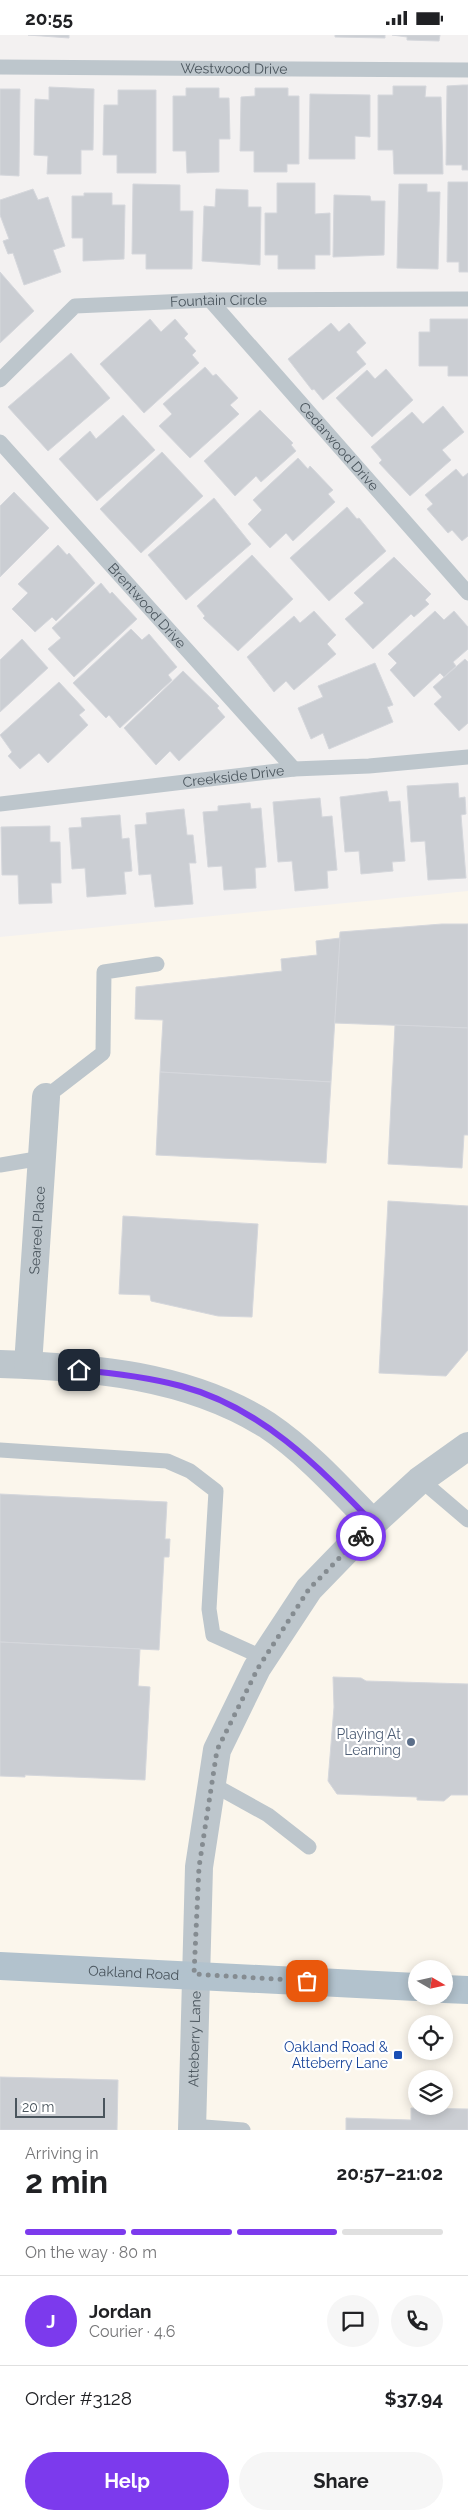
<!DOCTYPE html>
<meta charset="utf-8">
<style>
body{margin:0;font-family:Raleway,sans-serif;background:#f6f6f6;color:#202124;height:100vh;display:flex;flex-direction:column;font-size:19px;white-space:nowrap}
*{box-sizing:border-box;margin:0}
p{font-size:16px;color:#757577}
.icon{flex:none;width:28px;height:28px;fill:none;stroke:currentColor;stroke-width:2;stroke-linecap:round;stroke-linejoin:round}
.map{position:relative;height:2095px;overflow:hidden}
.panel{display:flex;flex-direction:column;background:#fff;flex:1}
.panel>*{flex:none}
.needle{width:32px;rotate:99deg}
.controls{position:absolute;left:408px;top:1925px;display:grid;gap:10px}
.controls a{display:grid;place-items:center;width:45px;height:45px;border-radius:50%;background:#fff;box-shadow:0 2px 12px #0003;font-size:25px}
.scale{position:absolute;left:15px;bottom:12px;width:90px;box-sizing:border-box;padding-left:5px;border:2px solid #4a555d;border-top:0;font-size:14px;line-height:18px;white-space:nowrap;color:#4a555d;-webkit-text-stroke:4px #fff;paint-order:stroke}
.pin{position:absolute;display:grid;place-items:center;width:42px;height:42px;color:#fff;margin:-21px;border-radius:10px;box-shadow:0 2px 8px #0006}
.courier{position:absolute;display:grid;place-items:center;width:50px;height:50px;margin:-25px;border:4px solid #7c3aed;border-radius:50%;background:#fff;color:#222;box-shadow:0 1px 6px #0007}
.headline em{font-style:normal;font-weight:700}
.headline div{display:flex;flex-direction:column-reverse}
.headline{display:flex;align-items:center;justify-content:space-between;height:85px;padding:0 25px}
h1{font-size:32px;font-weight:700;line-height:38px}
.bar{display:grid;grid-template-columns:repeat(4,1fr);gap:8px 5px;align-content:center;height:60px;padding:0 25px}
.bar i{height:6px;border-radius:4px;background:#e0e0e0}
.bar .active{background:#7c3aed}
.bar p{grid-column:span 4}
.line{display:flex;align-items:center;gap:12px;padding:0 25px;border-top:1px solid #e0e0e0}
.line div{flex:1}
.round{display:grid;place-items:center;flex:none;width:52px;height:52px;border-radius:26px;background:#f6f6f6}
.button{display:flex;gap:10px;margin-top:auto;padding:10px 25px}
.button a{flex:1;height:58px;border-radius:30px;background:#7c3aed;color:#fff;font-size:20px;font-weight:700;line-height:58px;text-align:center}
.button a+a{background:#f6f6f6;color:#202124}
.status{display:flex;justify-content:space-between;align-items:center;height:35px;padding:0 25px;background:#fff;direction:ltr}
.status svg{height:14px;fill:currentColor}
.map>svg:first-child{display:block}
.commercial{fill:#fbf6ec;fill-rule:evenodd}
.building{fill:#cbced3;stroke:#d5d7dc}
.lines{fill:none;stroke-linecap:round;stroke-linejoin:round}
.lane{stroke:#bdc6cc;stroke-width:15}
.street{stroke:#bdc6cc;stroke-width:28}
.primary{stroke:#b2c2cd;stroke-width:28}
.done{stroke:#858c91;stroke-width:5;stroke-dasharray:0 9}
.route{stroke:#7c3aed;stroke-width:6}
.service-dot{fill:#5c6f8a;stroke:#fff;stroke-width:2}
.transit-dot{fill:#1a4fb4;stroke:#fff;stroke-width:2}
.labels{text-anchor:middle;dominant-baseline:central;stroke-width:4.5;stroke-linejoin:round;paint-order:stroke}
.street-label{font-size:14px;fill:#4a555d;stroke:#fff}
.service-label{font-size:14px;fill:#4e5e75;stroke:#fff;text-anchor:end}
.transit-label{font-size:14px;fill:#164399;stroke:#fff;text-anchor:end}
</style>
<div class="status"><b>20:55</b><svg viewBox="0 0 49 12"><path d="M0 12V9h3v3zM5 12V6h3v6zM10 12V3h3v9zM15 12V0h3v12zM26 1h20v11H26zM47 4h2v5h-2z"/></svg></div>
<div class="map">
<svg width="468" height="2095" viewBox="0 0 468 2095">
<rect width="100%" height="100%" fill="#f3f1f1"/>
<!-- commercial -->
<path class="commercial" d="M 468,856 L 468,2095 L 0,2095 L 0,902 ZM 416,1934 L 444,1934 L 444,1961 L 416,1961 ZM 416,1989 L 444,1989 L 444,2016 L 416,2016 ZM 416,2044 L 444,2044 L 444,2071 L 416,2071 Z"/>
<!-- building -->
<g class="building">
<polygon points="28,0 69,0 69,3"/>
<polygon points="335,0 385,0 385,3 335,2"/>
<polygon points="392,0 440,0 439,6 407,5 407,2"/>
<polygon points="463,50 468,50 468,135 462,135 462,130 446,130 447,51"/>
<polygon points="393,51 426,51 425,62 441,62 443,139 394,139 393,115 378,115 378,60 393,60"/>
<polygon points="49,52 94,54 93,115 81,115 81,139 47,139 48,121 34,120 35,64 49,65"/>
<polygon points="186,53 219,53 219,63 229,63 230,104 219,104 219,137 187,138 186,116 173,116 173,61 186,61"/>
<polygon points="255,53 288,53 288,61 299,61 299,129 287,129 287,137 254,137 254,116 240,116 241,62 255,61"/>
<polygon points="0,54 20,54 19,141 0,140"/>
<polygon points="118,55 156,55 156,138 117,138 117,120 103,120 104,70 118,70"/>
<polygon points="310,59 370,60 370,102 355,101 355,124 309,124"/>
<polygon points="448,147 468,147 468,237 459,237 459,227 447,227"/>
<polygon points="277,148 315,148 315,179 330,178 330,220 315,220 315,234 278,234 278,220 265,220 265,178 277,178"/>
<polygon points="133,149 180,150 180,176 193,176 192,234 146,234 146,219 132,219"/>
<polygon points="399,149 427,149 427,157 440,157 438,234 397,233"/>
<polygon points="33,154 38,165 48,162 65,211 53,215 61,237 24,250 13,218 8,219 3,206 9,204 0,180 0,165"/>
<polygon points="216,154 248,155 248,172 261,172 260,230 202,226 204,171 215,172"/>
<polygon points="84,158 112,158 112,170 125,170 124,224 83,226 83,203 72,203 72,161 84,161"/>
<polygon points="334,160 370,161 371,166 385,166 384,220 333,222"/>
<polygon points="0,237 34,276 0,308"/>
<polygon points="150,284 161,297 175,284 188,299 184,303 196,316 192,320 199,328 144,378 100,329"/>
<polygon points="430,284 468,284 468,341 448,341 448,331 419,331 419,297 430,297"/>
<polygon points="331,288 339,297 349,288 366,308 356,317 366,329 323,365 314,354 312,355 288,324"/>
<polygon points="71,318 110,363 48,416 8,372"/>
<polygon points="205,332 213,341 216,339 238,363 230,370 239,379 190,423 159,391 172,379 163,369"/>
<polygon points="386,334 413,365 372,402 336,363 367,335 375,344"/>
<polygon points="443,371 464,397 442,415 451,425 410,461 379,428 382,425 371,412 412,377 423,389"/>
<polygon points="260,375 293,408 291,410 296,416 261,447 256,441 235,461 204,426"/>
<polygon points="123,380 155,415 97,466 59,424 90,396 96,404"/>
<polygon points="162,417 203,461 141,518 100,474"/>
<polygon points="298,423 308,434 310,431 333,455 328,459 335,467 293,506 286,498 270,513 248,489 262,475 253,465"/>
<polygon points="456,434 463,442 468,438 468,501 462,506 452,495 448,498 427,474 433,469 425,460"/>
<polygon points="14,457 49,493 0,542 0,471"/>
<polygon points="214,463 251,509 186,565 148,520"/>
<polygon points="347,472 357,484 359,483 386,516 329,566 290,523"/>
<polygon points="58,510 67,520 69,518 95,548 56,586 52,582 35,597 12,574 28,558 18,549"/>
<polygon points="252,520 293,564 238,616 203,583 205,581 197,571"/>
<polygon points="394,522 431,559 425,565 429,569 414,582 411,579 373,614 345,584 364,568 354,558"/>
<polygon points="101,548 110,559 112,557 137,584 74,642 48,614 61,603 52,593"/>
<polygon points="314,576 336,600 327,609 336,619 294,655 286,646 274,657 247,622 294,581 300,588"/>
<polygon points="435,576 444,585 454,576 468,592 468,614 453,627 456,631 444,642 440,638 414,662 390,635 397,628 388,619"/>
<polygon points="131,594 142,605 149,599 177,632 168,640 172,645 120,693 109,680 106,683 73,648"/>
<polygon points="22,604 48,633 0,677 0,625"/>
<polygon points="465,624 468,627 468,688 459,696 434,669 442,662 433,652"/>
<polygon points="375,628 393,670 387,672 393,687 329,714 323,698 311,704 298,673 323,662 318,651"/>
<polygon points="183,636 219,671 217,673 225,682 179,726 170,716 156,730 124,693"/>
<polygon points="59,647 85,675 79,680 88,690 48,728 39,718 20,734 8,721 12,717 0,700"/>
<polygon points="458,748 459,763 465,762 466,779 461,780 466,843 428,845 425,806 411,807 407,751"/>
<polygon points="387,756 389,767 400,766 405,826 392,827 393,836 361,839 359,816 345,817 340,762"/>
<polygon points="320,763 322,782 332,781 337,835 327,836 328,853 295,856 292,826 278,827 273,767"/>
<polygon points="250,768 251,774 261,773 266,832 255,833 256,853 224,855 222,831 208,832 203,777 218,776 218,771"/>
<polygon points="184,774 187,800 193,800 196,828 189,828 193,869 155,872 151,839 139,840 135,790 147,789 146,778"/>
<polygon points="120,780 122,804 129,803 132,836 124,837 126,859 87,862 85,833 72,834 69,793 82,792 81,783"/>
<polygon points="50,791 50,807 60,807 61,848 51,848 52,868 19,869 18,840 2,840 1,792"/>
<polygon points="442,889 468,889 468,993 334,988 340,897"/>
<polygon points="340,903 331,1047 160,1037 163,985 135,984 136,952 282,936 281,924 317,920 316,906"/>
<polygon points="395,990 468,993 468,1100 464,1100 462,1133 388,1129"/>
<polygon points="160,1037 331,1047 326,1128 156,1120"/>
<polygon points="388,1166 468,1171 468,1315 446,1341 379,1338"/>
<polygon points="123,1181 258,1189 252,1282 218,1281 151,1266 150,1260 119,1259"/>
<polygon points="0,1459 167,1467 165,1504 170,1504 169,1522 164,1522 159,1615 0,1607"/>
<polygon points="0,1607 140,1614 138,1651 150,1652 145,1745 25,1740 25,1742 0,1741"/>
<polygon points="333,1642 361,1643 366,1646 468,1649 468,1760 451,1760 444,1766 417,1765 417,1762 337,1759 328,1746 334,1672"/>
<polygon points="0,2042 118,2045 117,2095 0,2095"/>
<polygon points="411,2073 468,2074 468,2095 346,2095 346,2083 411,2085"/>
</g>
<g class="lines">
<!-- lane -->
<g class="lane">
<path id="s1" d="M 0,32 L 468,35"/>
<path id="s2" d="M 210,265 L 468,558"/>
<path id="s3" d="M 0,345 L 75,271 L 210,265 L 468,264"/>
<path id="s4" d="M 0,407 L 294,734"/>
<path id="s5" d="M 0,769 L 294,734 L 369,731 L 468,722"/>
<polyline points="46,1062 103,1018 104,937 157,929"/>
<polyline points="0,1130 42,1123"/>
<polyline points="0,1415 167,1426 190,1436 216,1456 209,1574 213,1600 264,1623"/>
<polyline points="421,1445 468,1485"/>
<polyline points="212,1749 268,1780 309,1812"/>
<polyline points="192,2091 243,2095"/>
</g>
<!-- street -->
<g class="street">
<path d="M 0,1329 C 91,1332 188,1340 267,1390 C 307,1417 340,1454 373,1488"/>
<path id="s6" d="M 28,1330 L 46,1062"/>
<path id="s7" d="M 192,2095 L 199,1832 L 217,1715 L 257,1633 L 309,1554 L 373,1488 L 419,1446 L 468,1411"/>
</g>
<!-- primary -->
<g class="primary">
<path id="s8" d="M 0,1931 L 416,1952"/>
<polyline points="444,1954 468,1955"/>
</g>
</g>
<g class="lines">
<!-- done -->
<polyline class="done" points="307,1946 194,1939 199,1832 217,1715 258,1633 309,1554 361,1501"/>
<!-- route -->
<path class="route" d="M 79,1335 C 114,1338 147,1342 181,1351 C 260,1372 317,1430 373,1488 L 361,1501"/>
</g>
<!-- markers -->
<circle class="service-dot" cx="411" cy="1707" r="5"/>
<rect class="transit-dot" x="393" y="2015" width="10" height="10" rx="2.5"/>
<g class="labels">
<!-- street labels -->
<g class="street-label">
<text stroke="none"><textPath href="#s1" startOffset="234">Westwood Drive</textPath></text>
<text stroke="none"><textPath href="#s3" startOffset="249">Fountain Circle</textPath></text>
<text stroke="none"><textPath href="#s2" startOffset="195">Cedarwood Drive</textPath></text>
<text stroke="none"><textPath href="#s4" startOffset="220">Brentwood Drive</textPath></text>
<text stroke="none"><textPath href="#s5" startOffset="235">Creekside Drive</textPath></text>
<text stroke="none"><textPath href="#s6" startOffset="135">Seareel Place</textPath></text>
<text stroke="none"><textPath href="#s8" startOffset="134">Oakland Road</textPath></text>
<text stroke="none"><textPath href="#s7" startOffset="91">Atteberry Lane</textPath></text>
</g>
<!-- service labels -->
<g class="service-label">
<text x="401" y="1699">Playing At<tspan x="401" dy="16">Learning</tspan></text>
</g>
<!-- transit labels -->
<g class="transit-label">
<text x="388" y="2012">Oakland Road &amp;<tspan x="388" dy="16">Atteberry Lane</tspan></text>
</g>
</g>
</svg>
<div class="controls">
<a><svg class="needle" viewBox="-14 -14 28 28"><path d="M0-13l5 13h-10z" fill="#e53935"/><path d="M0 13l5-13h-10z" fill="#757577"/></svg></a>
<a><svg class="icon" aria-label="locate" viewBox="0 0 24 24"><circle cx="12" cy="12" r="6"/><path d="M12 2v4M12 18v4M2 12h4M18 12h4"/></svg></a>
<a><svg class="icon" aria-label="layers" viewBox="0 0 24 24"><path d="M12 4l9 5-9 5-9-5zM3 14l9 5 9-5"/></svg></a>
</div>
<div class="scale">20 m</div>
<div class="pin" style="left:307px;top:1946px;background:#ea580c"><svg class="icon" aria-label="bag" viewBox="0 0 24 24"><path d="M5 8h14l-1 12H6zM9 8a3 3 0 0 1 6 0"/></svg></div>
<div class="pin" style="left:79px;top:1335px;background:#1f2937"><svg class="icon" aria-label="home" viewBox="0 0 24 24"><path d="M3 11l9-7 9 7M6 9v11h12V9"/></svg></div>
<div class="courier" style="left:361px;top:1501px"><svg class="icon" aria-label="bike" viewBox="0 0 24 24"><circle cx="6" cy="16" r="4"/><circle cx="18" cy="16" r="4"/><path d="M6 16l4-8h5l3 8M10 8l3 8H6M13 5h3"/></svg></div>
</div>
<section class="panel">
<div class="headline"><div><h1>2 min</h1><p>Arriving in</p></div><em>20:57–21:02</em></div>
<div class="bar"><i class="active"></i><i class="active"></i><i class="active"></i><i></i><p>On the way · 80 m</p></div>
<div class="line" style="height:90px"><b class="round" style="background:#7c3aed;color:#fff">J</b><div><b>Jordan</b><p>Courier · 4.6</p></div><a class="round"><svg class="icon" aria-label="chat" viewBox="0 0 24 24"><path d="M4 5h16v11H9l-5 4z"/></svg></a><a class="round"><svg class="icon" aria-label="phone" viewBox="0 0 24 24"><path d="M5 4h4l2 5-3 2q2 4 5 5l2-3 5 2v4C11 20 4 13 5 4z"/></svg></a></div>
<div class="line" style="height:65px"><div>Order #3128</div><b>$37.94</b></div>
<div class="button"><a>Help</a><a>Share</a></div>
</section>
